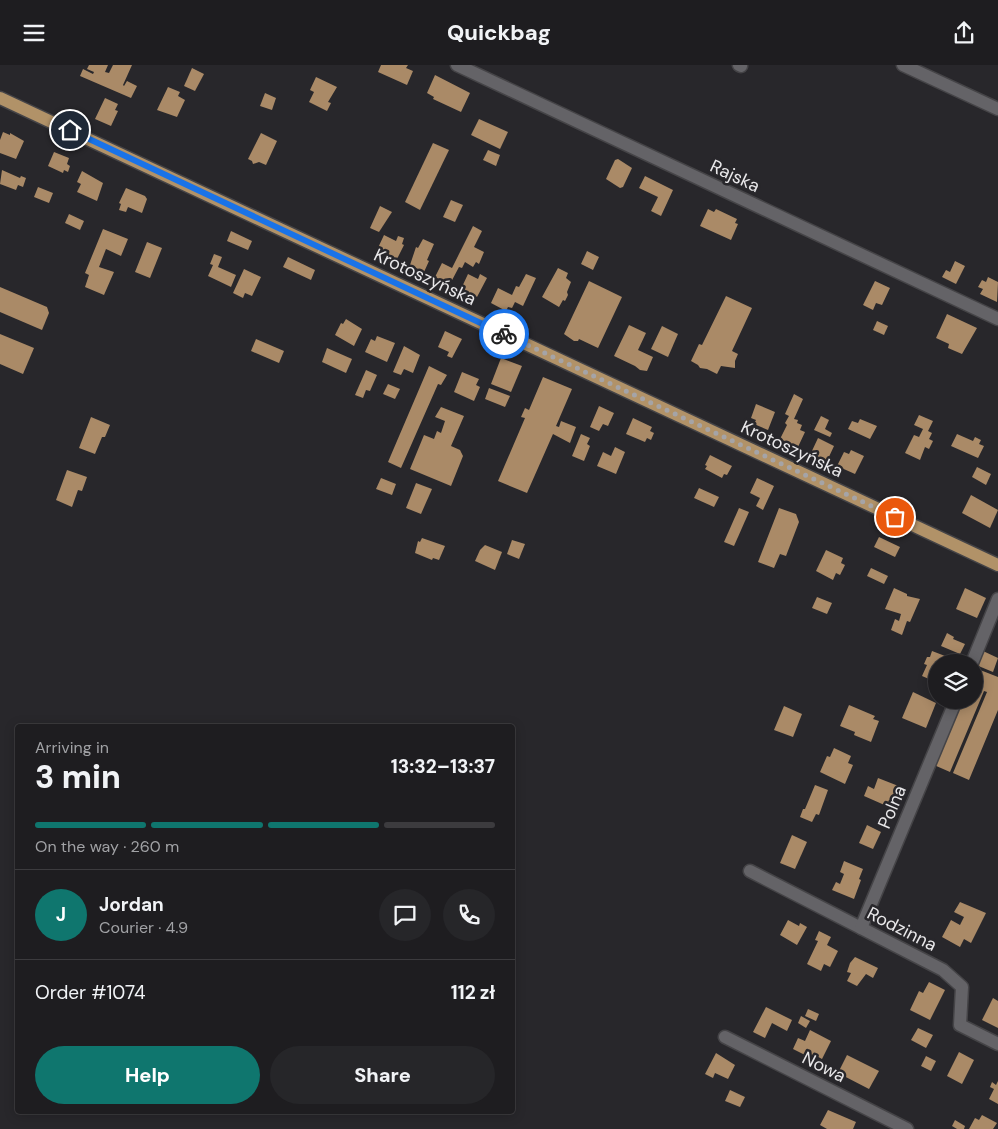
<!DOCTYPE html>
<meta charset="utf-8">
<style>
body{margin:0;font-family:"DM Sans",sans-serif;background:#262629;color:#f1f3f6;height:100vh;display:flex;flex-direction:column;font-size:19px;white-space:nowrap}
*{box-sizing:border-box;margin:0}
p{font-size:16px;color:#a1a2a5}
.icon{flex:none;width:28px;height:28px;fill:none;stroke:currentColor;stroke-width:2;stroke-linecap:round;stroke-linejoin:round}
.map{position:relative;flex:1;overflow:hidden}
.sheet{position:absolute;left:15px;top:659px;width:500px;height:390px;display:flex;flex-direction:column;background:#1e1d20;border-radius:5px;box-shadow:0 2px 12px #0003,0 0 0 1px #3c3b3e}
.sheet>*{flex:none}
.fabs{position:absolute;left:928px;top:589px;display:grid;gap:10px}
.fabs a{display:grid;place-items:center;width:55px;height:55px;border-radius:50%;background:#1e1d20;box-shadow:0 2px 12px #0003,0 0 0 1px #3c3b3e;font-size:25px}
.pin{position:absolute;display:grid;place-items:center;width:42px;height:42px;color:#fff;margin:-21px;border:2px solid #fff;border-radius:50%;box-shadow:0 1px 5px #0007}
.courier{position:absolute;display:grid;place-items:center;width:50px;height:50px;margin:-25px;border:4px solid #1a73e8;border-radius:50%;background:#fff;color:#222;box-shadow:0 1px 6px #0007}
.head em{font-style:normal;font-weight:800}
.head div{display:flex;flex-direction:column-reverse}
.head{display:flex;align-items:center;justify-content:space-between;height:85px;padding:0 20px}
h1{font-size:32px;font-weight:800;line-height:38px}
.bar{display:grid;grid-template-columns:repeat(4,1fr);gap:8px 5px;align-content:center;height:60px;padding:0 20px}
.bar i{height:6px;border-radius:4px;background:#3c3b3e}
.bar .current{background:#0f766e}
.bar p{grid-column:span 4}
.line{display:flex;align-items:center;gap:12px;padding:0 20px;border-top:1px solid #3c3b3e}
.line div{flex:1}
.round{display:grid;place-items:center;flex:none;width:52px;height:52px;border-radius:26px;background:#262629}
.button{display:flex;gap:10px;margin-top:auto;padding:10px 20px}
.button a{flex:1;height:58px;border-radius:30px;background:#0f766e;color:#fff;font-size:20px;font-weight:800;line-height:58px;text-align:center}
.button a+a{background:#262629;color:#f1f3f6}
header{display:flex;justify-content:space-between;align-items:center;height:65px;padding:0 20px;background:#1e1d20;font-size:22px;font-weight:800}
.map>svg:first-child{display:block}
.building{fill:#aa8a67}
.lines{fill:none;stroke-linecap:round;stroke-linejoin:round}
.minor-casing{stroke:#454447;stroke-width:15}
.major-casing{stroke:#454447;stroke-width:15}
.minor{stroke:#646367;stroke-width:12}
.major{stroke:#b19268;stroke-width:12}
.done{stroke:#a5a4a7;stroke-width:5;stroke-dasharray:0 9}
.route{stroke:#1a73e8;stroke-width:6}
.labels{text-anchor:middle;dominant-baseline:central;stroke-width:5;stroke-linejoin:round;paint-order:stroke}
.street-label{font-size:18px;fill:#e9e8ea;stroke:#28272b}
</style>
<header><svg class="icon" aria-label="menu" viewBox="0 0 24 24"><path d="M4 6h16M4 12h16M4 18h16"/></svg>Quickbag<svg class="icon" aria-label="share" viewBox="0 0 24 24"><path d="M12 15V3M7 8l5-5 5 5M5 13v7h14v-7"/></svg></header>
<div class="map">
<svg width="998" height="1064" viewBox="0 0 998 1064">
<rect width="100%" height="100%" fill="#28272b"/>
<!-- building -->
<g class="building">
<polygon points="89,0 108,0 105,7 109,8 113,0 132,0 123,20 124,21 127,16 137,21 131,33 80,11 83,4 93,9 94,7 87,4"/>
<polygon points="381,0 408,0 406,3 413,6 407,20 378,7"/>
<polygon points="192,3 204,9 195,26 184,21"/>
<polygon points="435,10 470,28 461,47 433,34 434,32 427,28"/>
<polygon points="316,12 337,22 328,37 331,38 327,46 309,37 314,27 310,25"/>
<polygon points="168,22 180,27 178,31 185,35 177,52 157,45"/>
<polygon points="265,28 276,33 272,45 260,41"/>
<polygon points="105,33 118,39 115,45 118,46 111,61 95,54"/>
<polygon points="479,54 508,67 500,84 471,70"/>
<polygon points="3,67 10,70 10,68 24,76 16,94 0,88 0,75"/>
<polygon points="261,68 277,76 266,100 259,97 253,99 252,96 248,94"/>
<polygon points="433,78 449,85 420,145 405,137"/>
<polygon points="488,85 500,90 496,101 483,95"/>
<polygon points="54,87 69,93 67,99 70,101 68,107 64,105 63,108 48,101"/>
<polygon points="618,94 632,103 623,122 620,123 606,114 615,95"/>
<polygon points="2,105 20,113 21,111 26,113 23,122 18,120 16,125 0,119"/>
<polygon points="82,106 103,118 97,136 77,127 81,119 77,117"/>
<polygon points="645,111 673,125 661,151 651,146 658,132 639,123"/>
<polygon points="38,122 53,128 49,138 34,132"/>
<polygon points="126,123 145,131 147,134 142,148 128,142 126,147 119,145 121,139 119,138"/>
<polygon points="451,135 463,140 455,157 443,152"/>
<polygon points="380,141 392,147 379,167 370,163"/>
<polygon points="708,144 714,147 716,144 737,154 735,158 738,159 731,175 700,161"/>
<polygon points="69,149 84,156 80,165 65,158"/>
<polygon points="473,161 482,166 474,182 484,187 479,199 476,197 473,202 465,197 462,203 459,202 450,219 435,212 442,198 452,203"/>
<polygon points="103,164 128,174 121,191 106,184 99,202 114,207 104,230 85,222 89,210 85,208"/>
<polygon points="231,166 252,176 248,185 227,176"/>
<polygon points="384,170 396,176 398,171 404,173 402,179 404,180 397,194 377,185"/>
<polygon points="423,174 434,179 427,195 429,196 424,207 410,200 416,182 418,183"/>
<polygon points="147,177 162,183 150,213 135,207"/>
<polygon points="587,186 599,192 593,205 581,199"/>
<polygon points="214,189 222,192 218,202 236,210 231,222 208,211 213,200 210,199"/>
<polygon points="288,192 315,205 311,215 283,202"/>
<polygon points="955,196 965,201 956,219 942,212 946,205 950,207"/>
<polygon points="558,203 568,208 566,213 571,217 567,227 568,230 565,236 563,235 559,242 542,232"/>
<polygon points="244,204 261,212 252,231 245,228 243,233 233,228"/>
<polygon points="468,209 478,214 480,209 487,213 477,232 461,224"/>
<polygon points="526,209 536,213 523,241 515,237 512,243 508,242 506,246 491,238 498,223 512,230 516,221 519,222"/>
<polygon points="988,212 998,217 997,237 980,229 983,224 978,222 982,215 986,217"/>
<polygon points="589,216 622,232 598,283 579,274 578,276 574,276 564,269"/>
<polygon points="875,216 890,223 882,240 876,238 873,245 863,240"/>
<polygon points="0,222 47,242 49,248 42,265 0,247"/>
<polygon points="726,231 752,243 732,286 738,289 735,296 735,303 721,301 717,309 707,304 700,303 698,300 691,296 699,279 702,280"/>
<polygon points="947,249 977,263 962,289 948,283 949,279 936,273"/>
<polygon points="346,254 362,264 354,281 335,270 341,258 343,259"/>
<polygon points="877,256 888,261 884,270 873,265"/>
<polygon points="629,260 646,268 638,285 653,292 647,306 640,305 635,301 614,291"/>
<polygon points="662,261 678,269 668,292 651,284"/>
<polygon points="445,266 462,274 452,293 447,291 449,287 438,282"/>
<polygon points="0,269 34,283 23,309 0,299"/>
<polygon points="377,271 395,278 387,297 365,287 371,274 375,276"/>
<polygon points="256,274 284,286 279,298 251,286"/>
<polygon points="404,281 420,290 413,308 404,304 401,310 393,307"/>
<polygon points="327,283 352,294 346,308 322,297"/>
<polygon points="501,293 522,301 511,327 491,319"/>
<polygon points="429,301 447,310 441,320 438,319 401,403 388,397"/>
<polygon points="366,305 377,310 370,326 366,325 363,333 355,330"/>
<polygon points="462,307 479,314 476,320 480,322 474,336 454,327"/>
<polygon points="543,312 572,324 556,361 559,362 561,356 576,362 570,378 553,369 527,428 498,416 525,353 521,352 525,343 529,345"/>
<polygon points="388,319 400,324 395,334 383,329"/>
<polygon points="489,323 510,331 505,342 485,334"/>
<polygon points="794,329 803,334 794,354 798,355 797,358 802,360 800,365 805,367 798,382 780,374 787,360 785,358 789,351 785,349"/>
<polygon points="756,339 775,347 768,365 754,359 756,355 751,353"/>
<polygon points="599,341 614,348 608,361 603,359 599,366 590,362"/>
<polygon points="441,342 464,351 451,381 460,385 463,391 451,421 410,404 424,370 434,374 437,366 441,368 445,356 435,352"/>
<polygon points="919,350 933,356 928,366 932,368 929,374 933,376 929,384 925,382 920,395 905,388 914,370 919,372 923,364 914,360"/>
<polygon points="821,351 829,355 825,364 832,368 830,372 814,365"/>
<polygon points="91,352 110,360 105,372 102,372 95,389 79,383"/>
<polygon points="633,353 652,362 650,366 654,368 651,375 647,373 645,377 626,369"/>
<polygon points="860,354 877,361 870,374 848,364 852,356 858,358"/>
<polygon points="581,369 590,373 587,379 590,381 584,396 572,391"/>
<polygon points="957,369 973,376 975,372 981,375 979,379 984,381 978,393 951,381"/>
<polygon points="818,373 834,381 827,396 811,388"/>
<polygon points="615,382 625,387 616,409 597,401 603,387 611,391"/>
<polygon points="851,385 864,391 855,409 837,401 844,387 849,389"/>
<polygon points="710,390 732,401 727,410 724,409 722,413 705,404 707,401 705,400"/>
<polygon points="977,402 991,409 986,420 972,412"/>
<polygon points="67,405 87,412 82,426 78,425 72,442 56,435"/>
<polygon points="381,413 396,419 392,430 376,424"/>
<polygon points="757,413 774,421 763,445 756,441 760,433 750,428"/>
<polygon points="416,418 432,424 421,449 406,443"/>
<polygon points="699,423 719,432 714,442 694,433"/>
<polygon points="971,430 998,445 990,463 962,448"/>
<polygon points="739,443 749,447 734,481 724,477"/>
<polygon points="779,443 796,449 799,457 786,491 780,489 774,503 758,497"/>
<polygon points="879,472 900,482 895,492 874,482"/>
<polygon points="422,473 445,481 439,495 433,493 432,495 415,488 418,476 420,477"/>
<polygon points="512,475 525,479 519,494 507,489"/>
<polygon points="485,480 502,487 495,505 475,496 480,485"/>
<polygon points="826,485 843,493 841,498 845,500 840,510 836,508 833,515 816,506"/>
<polygon points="871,503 888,511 884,519 867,511"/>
<polygon points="894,523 907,529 907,531 920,534 910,557 907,556 902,570 891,565 895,554 899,556 901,549 885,544"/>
<polygon points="965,523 986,533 977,553 956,544"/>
<polygon points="817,532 832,538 827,549 812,543"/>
<polygon points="947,568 954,572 953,574 965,579 960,589 941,581"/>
<polygon points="932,586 953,594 951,598 936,598 936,617 922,611 927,600 924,599 927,592 930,592"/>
<polygon points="983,586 998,593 993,607 976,600"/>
<polygon points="975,603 998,612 998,645 969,715 953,708 987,627 984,626 950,707 934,700 961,635 974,635"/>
<polygon points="913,627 936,638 926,663 902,653"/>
<polygon points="849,640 875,651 873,654 879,656 871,677 854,670 855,667 840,661"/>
<polygon points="784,641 802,649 793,672 774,665"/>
<polygon points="834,683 851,691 848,698 853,700 845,719 820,707 827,691 830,692"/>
<polygon points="878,713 901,722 896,736 892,734 889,742 864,731 868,721 874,724"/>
<polygon points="815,720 828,725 819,750 816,749 812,757 800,752 803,744 805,744"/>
<polygon points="867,760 881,767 873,784 859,778"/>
<polygon points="792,770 807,777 795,804 780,798"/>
<polygon points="844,796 863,804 859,814 861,815 854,834 832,825 836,817 840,819 844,809 840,807"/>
<polygon points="960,837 986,848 971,878 964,874 960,882 942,872 951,855 960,860 964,852 954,847"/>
<polygon points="788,855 799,861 800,858 807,862 797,880 780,870"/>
<polygon points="819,866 831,872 827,880 838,886 830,902 824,899 821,906 807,899 818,876 815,875"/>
<polygon points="855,892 878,903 873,913 866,909 857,921 847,916 851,908 847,907 850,898"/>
<polygon points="929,917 945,925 930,955 910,945 919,926 923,928"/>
<polygon points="993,933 998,936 998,963 982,955"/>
<polygon points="766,942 792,955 787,966 772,958 765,973 753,967"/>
<polygon points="808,944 819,949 816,956 805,951"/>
<polygon points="801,951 810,956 806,963 798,958"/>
<polygon points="918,963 933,970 926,983 911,975"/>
<polygon points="810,965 831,976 822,994 813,989 811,993 793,984 798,973 805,976"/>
<polygon points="959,987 974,995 962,1019 947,1011"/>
<polygon points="716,988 735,1000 728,1014 715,1008 713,1013 705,1009"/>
<polygon points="847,990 879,1006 869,1024 838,1008"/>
<polygon points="926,991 936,996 931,1006 921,1001"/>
<polygon points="998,1016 998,1039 989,1034 994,1024 990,1022 992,1017 996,1020"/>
<polygon points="730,1025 745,1032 740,1042 725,1036"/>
<polygon points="828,1045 856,1057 853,1064 827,1064 820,1060"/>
<polygon points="982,1050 997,1058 993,1064 969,1064 975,1053 979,1055"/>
<polygon points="955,1055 965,1061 964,1064 957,1064 952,1061"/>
</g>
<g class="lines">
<defs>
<g id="minor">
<polyline points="457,0 998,254"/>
<polyline points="739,0 741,1"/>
<polyline points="903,0 998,44"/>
<polyline points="972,598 998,534"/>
<polyline points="750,806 943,905 962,922 960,960 998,979"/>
<polyline points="861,863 956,635"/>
<polyline points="725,972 907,1064"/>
</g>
<polyline id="major" points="0,33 998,500"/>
</defs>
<!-- minor casing -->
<use href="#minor" class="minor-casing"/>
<!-- major casing -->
<use href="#major" class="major-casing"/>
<!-- minor -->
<use href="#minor" class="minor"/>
<!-- major -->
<use href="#major" class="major"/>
</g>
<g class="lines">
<!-- done -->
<polyline class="done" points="504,269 895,452"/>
<!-- route -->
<polyline class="route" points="70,65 504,269"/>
</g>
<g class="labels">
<!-- street labels -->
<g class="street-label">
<text transform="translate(735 111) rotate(25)">Rajska</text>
<text transform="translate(425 212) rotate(25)">Krotoszyńska</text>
<text transform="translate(792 384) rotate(25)">Krotoszyńska</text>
<text transform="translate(892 742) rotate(-67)">Polna</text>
<text transform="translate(902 864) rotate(27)">Rodzinna</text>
<text transform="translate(824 1002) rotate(27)">Nowa</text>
</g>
</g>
</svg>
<div class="fabs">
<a><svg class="icon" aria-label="layers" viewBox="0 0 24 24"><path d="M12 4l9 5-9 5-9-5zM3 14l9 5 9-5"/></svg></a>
</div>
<div class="pin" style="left:895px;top:452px;background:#ea580c"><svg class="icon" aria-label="bag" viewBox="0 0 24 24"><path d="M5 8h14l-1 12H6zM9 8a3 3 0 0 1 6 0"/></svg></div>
<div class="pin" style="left:70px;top:65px;background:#1f2937"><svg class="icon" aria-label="home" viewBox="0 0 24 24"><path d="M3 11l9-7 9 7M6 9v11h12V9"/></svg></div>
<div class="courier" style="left:504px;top:269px"><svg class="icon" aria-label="bike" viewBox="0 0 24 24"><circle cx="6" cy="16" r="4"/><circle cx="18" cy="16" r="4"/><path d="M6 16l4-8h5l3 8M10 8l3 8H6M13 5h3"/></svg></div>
<section class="sheet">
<div class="head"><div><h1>3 min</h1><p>Arriving in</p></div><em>13:32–13:37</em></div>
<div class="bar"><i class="current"></i><i class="current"></i><i class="current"></i><i></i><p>On the way · 260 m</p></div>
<div class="line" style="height:90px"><b class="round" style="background:#0f766e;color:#fff">J</b><div><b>Jordan</b><p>Courier · 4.9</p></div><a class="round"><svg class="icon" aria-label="chat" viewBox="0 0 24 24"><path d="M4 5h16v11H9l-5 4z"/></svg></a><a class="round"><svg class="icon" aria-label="phone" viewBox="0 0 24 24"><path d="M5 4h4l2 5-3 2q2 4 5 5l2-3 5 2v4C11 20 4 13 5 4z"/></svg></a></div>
<div class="line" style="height:65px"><div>Order #1074</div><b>112 zł</b></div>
<div class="button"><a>Help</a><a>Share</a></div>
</section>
</div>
